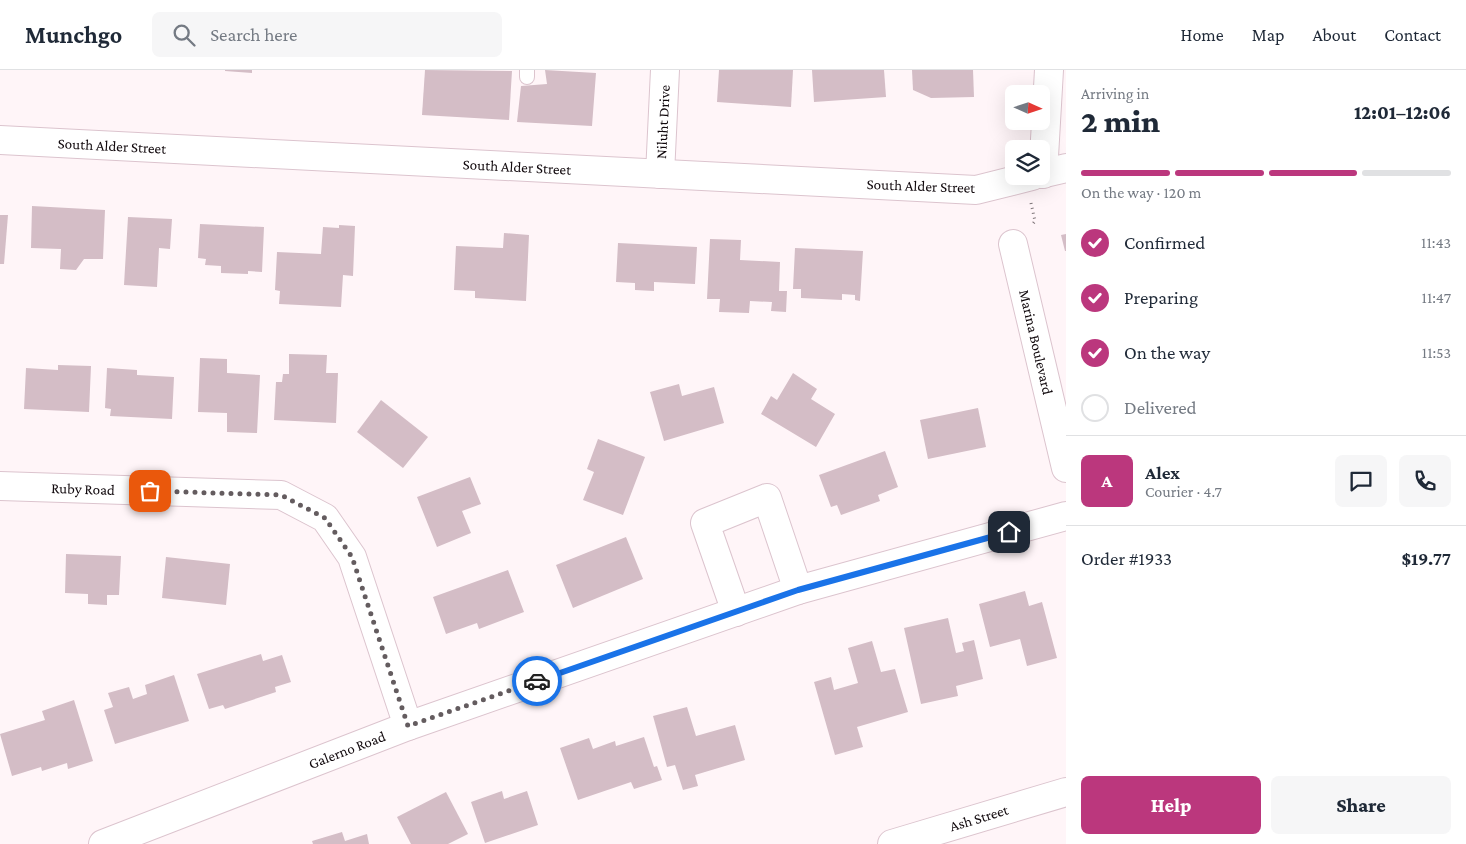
<!DOCTYPE html>
<meta charset="utf-8">
<style>
body{margin:0;font-family:"Crimson Pro",serif;background:#f6f6f7;color:#1f2937;height:100vh;display:flex;flex-direction:column;font-size:19px;white-space:nowrap}
*{box-sizing:border-box;margin:0}
p{font-size:16px;color:#747a83}
.icon{flex:none;width:28px;height:28px;fill:none;stroke:currentColor;stroke-width:2;stroke-linecap:round;stroke-linejoin:round}
.map{position:relative;flex:1;overflow:hidden}
.details{display:flex;flex-direction:column;background:#fff;width:400px}
.details>*{flex:none}
.needle{width:32px;rotate:93deg}
.controls{position:absolute;left:1005px;top:15px;display:grid;gap:10px}
.controls a{display:grid;place-items:center;width:45px;height:45px;border-radius:8px;background:#fff;box-shadow:0 5px 20px #0002;font-size:25px}
.pin{position:absolute;display:grid;place-items:center;width:42px;height:42px;color:#fff;margin:-21px;border-radius:10px;box-shadow:0 2px 8px #0006}
.courier{position:absolute;display:grid;place-items:center;width:50px;height:50px;margin:-25px;border:4px solid #1a73e8;border-radius:50%;background:#fff;color:#222;box-shadow:0 1px 6px #0007}
.headline em{font-style:normal;font-weight:800}
.headline div{display:flex;flex-direction:column-reverse}
.headline{display:flex;align-items:center;justify-content:space-between;height:85px;padding:0 15px}
h1{font-size:32px;font-weight:800;line-height:38px}
.bar{display:grid;grid-template-columns:repeat(4,1fr);gap:8px 5px;align-content:center;height:60px;padding:0 15px}
.bar i{height:6px;border-radius:4px;background:#e0e1e3}
.bar .on{background:#bb377d}
.bar p{grid-column:span 4}
.line{display:flex;align-items:center;gap:12px;padding:0 15px;border-top:1px solid #e0e1e3}
.line div{flex:1}
.round{display:grid;place-items:center;flex:none;width:52px;height:52px;border-radius:8px;background:#f6f6f7}
ol{padding:0 15px;list-style:none}
li{display:flex;align-items:center;gap:15px;height:55px}
li p{margin-inline-start:auto}
li .icon{padding:5px;border-radius:50%;background:#bb377d;color:#fff;stroke-width:4}
li:last-child{color:#747a83}
li i{width:28px;height:28px;border:2px solid #e0e1e3;border-radius:50%}
.button{display:flex;gap:10px;margin-top:auto;padding:10px 15px}
.button a{flex:1;height:58px;border-radius:8px;background:#bb377d;color:#fff;font-size:20px;font-weight:800;line-height:58px;text-align:center}
.button a+a{background:#f6f6f7;color:#1f2937}
header{display:flex;align-items:center;gap:30px;box-sizing:border-box;height:70px;padding:0 25px;background:#fff;border-bottom:1px solid #e0e1e3}
header strong{font-size:24px}
nav{display:flex;gap:28px;margin-inline-start:auto;font-size:18px}
.search{width:350px;height:45px;background:#f6f6f7;display:flex;align-items:center;gap:12px;box-sizing:border-box;padding:0 18px;border-radius:8px;color:#747a83;font-size:19px}
main{display:flex;flex:1;min-height:0}
.map>svg:first-child{display:block}
.building{fill:#d4bdc6}
.lines{fill:none;stroke-linecap:round;stroke-linejoin:round}
.service-casing{stroke:#dcc4ce;stroke-width:16}
.minor-casing{stroke:#dcc4ce;stroke-width:30}
.tertiary-casing{stroke:#dcc4ce;stroke-width:30}
.path{stroke:#80777b;stroke-width:3;stroke-dasharray:1 4;stroke-linecap:butt}
.service{stroke:#fff;stroke-width:14}
.minor{stroke:#fff;stroke-width:28}
.tertiary{stroke:#fff;stroke-width:28}
.done{stroke:#645c5f;stroke-width:5;stroke-dasharray:0 9}
.route{stroke:#1a73e8;stroke-width:6}
.labels{text-anchor:middle;dominant-baseline:central;stroke-width:4;stroke-linejoin:round;paint-order:stroke}
.street-label{font-size:15px;fill:#11090d;stroke:#fff}
</style>
<header>
<strong>Munchgo</strong>
<div class="search"><svg class="icon" aria-label="search" viewBox="0 0 24 24"><circle cx="10" cy="10" r="6"/><path d="M15 15l6 6"/></svg>Search here</div>
<nav><a>Home</a><a>Map</a><a>About</a><a>Contact</a></nav>
</header>
<main>
<div class="map">
<svg width="1066" height="774" viewBox="0 0 1066 774">
<rect width="100%" height="100%" fill="#fff5f8"/>
<!-- building -->
<g class="building">
<polygon points="225,0 252,0 252,3 225,1"/>
<polygon points="425,0 512,1 509,50 422,45"/>
<polygon points="545,0 596,3 592,56 517,52 521,16 547,14"/>
<polygon points="719,0 793,0 791,37 717,32"/>
<polygon points="812,0 884,0 886,27 814,32"/>
<polygon points="912,0 973,0 974,27 931,28 913,20"/>
<polygon points="32,136 105,140 103,189 84,189 76,200 60,199 61,179 31,178"/>
<polygon points="0,145 8,145 4,194 0,194"/>
<polygon points="128,147 172,149 170,179 159,178 157,217 124,215"/>
<polygon points="200,154 264,157 262,202 248,201 248,204 221,203 221,196 205,195 206,189 198,188"/>
<polygon points="339,155 355,156 353,206 343,205 341,237 279,234 280,221 275,220 277,182 321,184 323,157 339,158"/>
<polygon points="504,163 529,165 526,231 475,228 475,221 454,220 456,176 503,178"/>
<polygon points="1066,164 1066,181 1065,181 1061,165"/>
<polygon points="710,169 741,170 740,190 780,192 779,221 787,221 786,242 771,241 772,232 750,231 749,243 719,242 720,229 707,229"/>
<polygon points="618,173 697,177 695,214 654,212 654,221 635,220 635,213 616,212"/>
<polygon points="795,178 863,181 860,231 855,230 855,225 842,224 842,230 801,228 801,219 793,219"/>
<polygon points="289,284 327,285 326,303 338,303 336,353 274,350 276,312 282,312 283,304 289,304"/>
<polygon points="200,288 227,289 227,303 260,305 257,363 227,362 227,343 198,342"/>
<polygon points="58,295 91,296 89,342 24,339 26,298 58,300"/>
<polygon points="107,298 137,300 137,305 174,307 172,349 110,346 111,339 105,338"/>
<polygon points="793,303 817,319 811,329 835,344 816,377 761,344 771,326 777,330"/>
<polygon points="679,314 682,326 714,317 724,353 664,371 650,322"/>
<polygon points="381,330 428,367 403,398 357,362"/>
<polygon points="978,338 986,377 928,389 920,350"/>
<polygon points="598,369 645,387 623,445 583,430 594,402 587,399"/>
<polygon points="885,381 898,417 878,425 880,431 841,445 837,435 831,437 819,405"/>
<polygon points="470,407 481,434 462,441 471,463 437,477 417,427"/>
<polygon points="626,467 643,509 573,538 556,495"/>
<polygon points="66,484 121,486 119,525 107,525 107,535 88,534 88,524 65,523"/>
<polygon points="166,487 230,494 226,535 162,528"/>
<polygon points="508,500 524,542 479,559 477,553 446,564 433,527"/>
<polygon points="1025,521 1029,536 1042,532 1057,588 1027,596 1020,569 990,577 979,534"/>
<polygon points="948,548 956,583 964,581 962,573 974,570 983,609 956,616 958,626 921,634 904,558"/>
<polygon points="872,571 881,602 895,599 908,642 857,657 863,677 835,685 814,612 831,607 834,620 858,613 848,578"/>
<polygon points="261,584 263,591 282,585 291,612 275,617 276,622 225,639 223,635 209,639 197,604"/>
<polygon points="174,605 189,651 115,674 104,640 113,637 108,623 129,617 133,629 147,624 145,615"/>
<polygon points="74,630 93,691 68,699 67,693 42,701 41,697 12,706 0,664 45,650 42,641"/>
<polygon points="687,637 696,666 735,655 745,690 695,705 698,716 683,720 675,695 667,697 653,646"/>
<polygon points="644,667 654,697 657,696 662,710 634,719 631,712 578,730 560,678 589,668 593,679 615,671 616,676"/>
<polygon points="502,721 504,729 527,721 538,755 485,773 471,732"/>
<polygon points="446,722 468,764 448,774 411,774 397,747"/>
<polygon points="342,762 345,771 367,764 369,774 313,774 312,771"/>
</g>
<g class="lines">
<defs>
<polyline id="service" points="527,7 527,0"/>
<g id="minor">
<polyline points="660,104 665,0"/>
<polyline points="1043,104 1049,0"/>
<polyline points="1013,174 1066,398"/>
<polyline points="0,416 281,425 325,448 352,487 408,656"/>
<polyline points="736,542 705,453 767,428 798,520"/>
<polyline points="103,774 408,656 798,520 1066,446"/>
<polyline points="892,774 1066,722"/>
</g>
<g id="tertiary">
<polyline points="0,70 976,120 1032,106"/>
<polyline points="1041,104 1066,98"/>
</g>
</defs>
<!-- service casing -->
<use href="#service" class="service-casing"/>
<!-- minor casing -->
<use href="#minor" class="minor-casing"/>
<!-- tertiary casing -->
<use href="#tertiary" class="tertiary-casing"/>
<!-- path -->
<polyline class="path" points="1031,133 1035,151 1032,155"/>
<!-- service -->
<use href="#service" class="service"/>
<!-- minor -->
<use href="#minor" class="minor"/>
<!-- tertiary -->
<use href="#tertiary" class="tertiary"/>
</g>
<g class="lines">
<!-- done -->
<polyline class="done" points="150,421 281,425 325,448 352,487 408,656 537,611"/>
<!-- route -->
<polyline class="route" points="537,611 798,520 1009,462"/>
</g>
<g class="labels">
<!-- street labels -->
<g class="street-label">
<text transform="translate(663 52) rotate(-87)">Niluht Drive</text>
<text transform="translate(112 76) rotate(3)">South Alder Street</text>
<text transform="translate(517 97) rotate(3)">South Alder Street</text>
<text transform="translate(921 116) rotate(2)">South Alder Street</text>
<text transform="translate(1036 272) rotate(77)">Marina Boulevard</text>
<text transform="translate(83 419) rotate(2)">Ruby Road</text>
<text transform="translate(347 680) rotate(-21)">Galerno Road</text>
<text transform="translate(979 748) rotate(-17)">Ash Street</text>
</g>
</g>
</svg>
<div class="controls">
<a><svg class="needle" viewBox="-14 -14 28 28"><path d="M0-13l5 13h-10z" fill="#e53935"/><path d="M0 13l5-13h-10z" fill="#747a83"/></svg></a>
<a><svg class="icon" aria-label="layers" viewBox="0 0 24 24"><path d="M12 4l9 5-9 5-9-5zM3 14l9 5 9-5"/></svg></a>
</div>
<div class="pin" style="left:150px;top:421px;background:#ea580c"><svg class="icon" aria-label="bag" viewBox="0 0 24 24"><path d="M5 8h14l-1 12H6zM9 8a3 3 0 0 1 6 0"/></svg></div>
<div class="pin" style="left:1009px;top:462px;background:#1f2937"><svg class="icon" aria-label="home" viewBox="0 0 24 24"><path d="M3 11l9-7 9 7M6 9v11h12V9"/></svg></div>
<div class="courier" style="left:537px;top:611px"><svg class="icon" aria-label="car" viewBox="0 0 24 24"><path d="M5 17H2v-5l4-1 3-4h7l3 4 3 1v5h-3M9 17h6M6 11h13"/><circle cx="7" cy="17" r="2"/><circle cx="17" cy="17" r="2"/></svg></div>
</div>
<section class="details">
<div class="headline"><div><h1>2 min</h1><p>Arriving in</p></div><em>12:01–12:06</em></div>
<div class="bar"><i class="on"></i><i class="on"></i><i class="on"></i><i></i><p>On the way · 120 m</p></div>
<ol>
<li><svg class="icon" aria-label="check" viewBox="0 0 24 24"><path d="M5 12l5 5 9-10"/></svg>Confirmed<p>11:43</p></li>
<li><svg class="icon" aria-label="check" viewBox="0 0 24 24"><path d="M5 12l5 5 9-10"/></svg>Preparing<p>11:47</p></li>
<li><svg class="icon" aria-label="check" viewBox="0 0 24 24"><path d="M5 12l5 5 9-10"/></svg>On the way<p>11:53</p></li>
<li><i></i>Delivered</li>
</ol>
<div class="line" style="height:90px"><b class="round" style="background:#bb377d;color:#fff">A</b><div><b>Alex</b><p>Courier · 4.7</p></div><a class="round"><svg class="icon" aria-label="chat" viewBox="0 0 24 24"><path d="M4 5h16v11H9l-5 4z"/></svg></a><a class="round"><svg class="icon" aria-label="phone" viewBox="0 0 24 24"><path d="M5 4h4l2 5-3 2q2 4 5 5l2-3 5 2v4C11 20 4 13 5 4z"/></svg></a></div>
<div class="line" style="height:65px"><div>Order #1933</div><b>$19.77</b></div>
<div class="button"><a>Help</a><a>Share</a></div>
</section>
</main>
